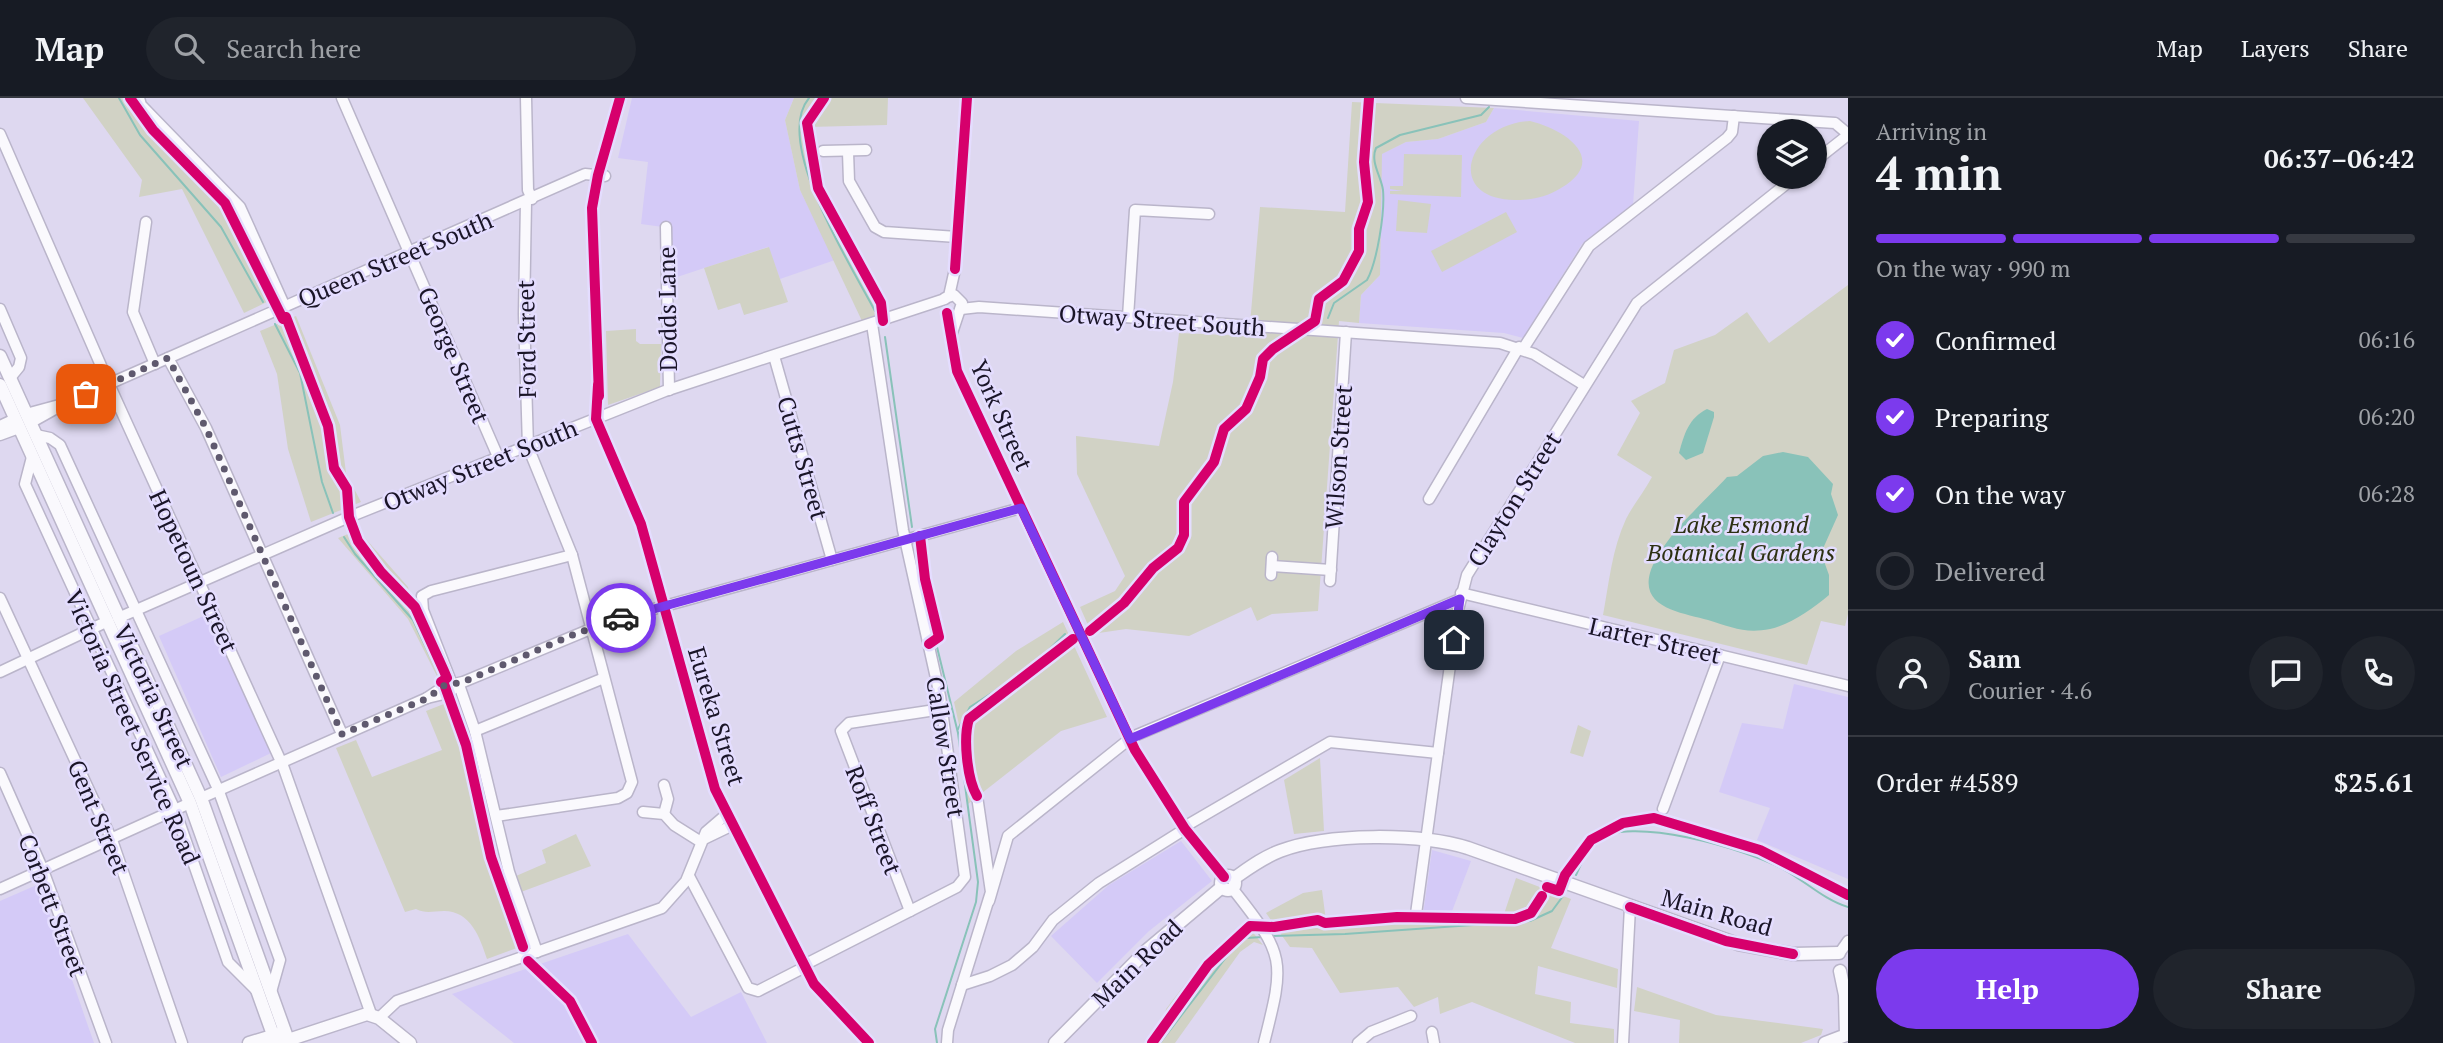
<!DOCTYPE html>
<meta charset="utf-8">
<style>
body{margin:0;font-family:"PT Serif",serif;background:#20242c;color:#f1f3f6;height:100vh;display:flex;flex-direction:column;font-size:26px;white-space:nowrap}
*{box-sizing:border-box;margin:0}
p{font-size:23px;color:#9ea1a6}
.icon{flex:none;width:38px;height:38px;fill:none;stroke:currentColor;stroke-width:2;stroke-linecap:round;stroke-linejoin:round}
.map{position:relative;flex:1;overflow:hidden}
.sheet{display:flex;flex-direction:column;background:#171b24;width:595px}
.sheet>*{flex:none}
.fabs{position:absolute;left:1757px;top:21px;display:grid;gap:14px}
.fabs a{display:grid;place-items:center;width:70px;height:70px;border-radius:50%;background:#171b24;box-shadow:0 2px 5px #0004;font-size:35px}
.pin{position:absolute;display:grid;place-items:center;width:60px;height:60px;color:#fff;margin:-30px;border-radius:14px;box-shadow:0 4px 10px #0006}
.courier{position:absolute;display:grid;place-items:center;width:70px;height:70px;margin:-35px;border:5px solid #7c3aed;border-radius:50%;background:#fff;color:#222;box-shadow:0 2px 9px #0007}
.headline em{font-style:normal;font-weight:700}
.headline div{display:flex;flex-direction:column-reverse}
.headline{display:flex;align-items:center;justify-content:space-between;height:119px;padding:0 28px}
h1{font-size:46px;font-weight:700;line-height:52px}
.bar{display:grid;grid-template-columns:repeat(4,1fr);gap:10px 7px;align-content:center;height:84px;padding:0 28px}
.bar i{height:9px;border-radius:5px;background:#363941}
.bar .active{background:#7c3aed}
.bar p{grid-column:span 4}
.line{display:flex;align-items:center;gap:18px;padding:0 28px;border-top:2px solid #363941}
.line div{flex:1}
.round{display:grid;place-items:center;flex:none;width:74px;height:74px;border-radius:37px;background:#20242c}
ol{padding:0 28px;list-style:none}
li{display:flex;align-items:center;gap:21px;height:77px}
li p{margin-inline-start:auto}
li .icon{padding:7px;border-radius:50%;background:#7c3aed;color:#fff;stroke-width:4}
li:last-child{color:#9ea1a6}
li i{width:38px;height:38px;border:4px solid #363941;border-radius:50%}
.primary-button{display:flex;gap:14px;margin-top:auto;padding:14px 28px}
.primary-button a{flex:1;height:80px;border-radius:42px;background:#7c3aed;color:#fff;font-size:28px;font-weight:700;line-height:80px;text-align:center}
.primary-button a+a{background:#20242c;color:#f1f3f6}
header{display:flex;align-items:center;gap:42px;box-sizing:border-box;height:98px;padding:0 35px;background:#171b24;border-bottom:2px solid #363941}
header strong{font-size:33px}
nav{display:flex;gap:38px;margin-inline-start:auto;font-size:24px}
.search{width:490px;height:63px;background:#20242c;display:flex;align-items:center;gap:18px;box-sizing:border-box;padding:0 24px;border-radius:38px;color:#9ea1a6;font-size:26px}
main{display:flex;flex:1;min-height:0}
.map>svg:first-child{display:block}
.built{fill:#d4caf7}
.green{fill:#d1d2c5}
.water{fill:#89c2b9}
.lines{fill:none;stroke-linecap:round;stroke-linejoin:round}
.stream{stroke:#89c2b9;stroke-width:2}
.minor-casing{stroke:#bab5ca;stroke-width:13}
.major-casing{stroke:#bab5ca;stroke-width:15}
.minor{stroke:#faf9fd;stroke-width:10}
.major{stroke:#faf9fd;stroke-width:12}
.cycleway-casing{stroke:#e4ddff;stroke-width:15}
.cycleway{stroke:#d6006c;stroke-width:10}
.done{stroke:#5f596e;stroke-width:7;stroke-dasharray:0 12.6}
.route{stroke:#7c3aed;stroke-width:9}
.labels{text-anchor:middle;dominant-baseline:central;stroke-width:5;stroke-linejoin:round;paint-order:stroke}
.street-label{font-size:24px;fill:#1a1528;stroke:#e4ddff}
.park-label{font-size:24px;font-style:italic;fill:#2d3012;stroke:#e4ddff}
</style>
<header>
<strong>Map</strong>
<div class="search"><svg class="icon" aria-label="search" viewBox="0 0 24 24"><circle cx="10" cy="10" r="6"/><path d="M15 15l6 6"/></svg>Search here</div>
<nav><a>Map</a><a>Layers</a><a>Share</a></nav>
</header>
<main>
<div class="map">
<svg width="1848" height="945" viewBox="0 0 1848 945">
<rect width="100%" height="100%" fill="#ded8f0"/>
<!-- built -->
<g class="built">
<polygon points="632,0 794,0 785,22 800,92 835,162 780,181 768,149 671,181 670,130 641,126 648,64 618,60"/>
<polygon points="1494,10 1639,23 1633,107 1582,146 1523,240 1504,235 1359,225 1361,197 1380,177 1381,56 1406,44 1438,41 1486,24"/>
<polygon points="208,516 271,655 221,679 159,538"/>
<polygon points="1794,586 1848,599 1848,781 1757,742 1770,710 1719,694 1742,625 1783,631"/>
<polygon points="1181,743 1212,783 1149,833 1097,885 1051,838 1109,787"/>
<polygon points="1432,752 1471,763 1451,816 1423,817"/>
<polygon points="39,786 88,928 94,945 0,945 0,803"/>
<polygon points="628,836 691,919 741,894 767,945 514,945 452,896"/>
</g>
<!-- green -->
<g class="green">
<polygon points="83,0 135,0 136,11 234,112 271,202 244,215 182,91 139,99 142,82"/>
<polygon points="794,0 888,0 887,27 809,29 821,86 887,212 862,223 800,92 785,22"/>
<polygon points="1352,4 1494,10 1486,24 1438,41 1406,44 1382,56 1380,177 1361,197 1359,225 1339,223 1318,513 1272,516 1257,523 1251,509 1189,538 1126,531 1092,536 1080,509 1115,493 1125,478 1077,376 1076,338 1159,348 1173,284 1179,235 1249,238 1260,109 1345,114"/>
<path d="M 1530,23 C 1564,31 1610,61 1561,90 C 1547,99 1531,102 1515,102 C 1443,101 1467,26 1530,23 Z"/>
<polygon points="1404,56 1462,57 1461,99 1390,96 1390,93 1403,93 1390,91 1390,88 1403,88"/>
<polygon points="1398,102 1431,106 1427,135 1396,133"/>
<polygon points="1506,114 1517,134 1442,174 1431,153"/>
<polygon points="769,149 788,204 744,217 740,205 718,212 704,170"/>
<path d="M 1848,187 L 1848,516 L 1845,528 L 1821,523 L 1807,567 L 1603,517 C 1609,485 1612,451 1626,421 C 1633,407 1644,394 1652,379 L 1617,357 L 1640,315 L 1631,303 L 1665,285 L 1674,252 L 1715,237 L 1747,214 L 1769,245 Z"/>
<polygon points="296,218 340,327 346,375 361,404 311,424 288,351 277,276 260,233"/>
<polygon points="636,231 636,243 640,246 661,246 660,289 608,307 606,233"/>
<polygon points="358,432 408,489 414,516 445,583 441,586 408,521 338,440"/>
<polygon points="1063,524 1107,619 1061,633 968,706 961,636 954,604 1016,553"/>
<path d="M 454,602 L 475,658 L 501,769 L 528,846 L 487,861 C 480,840 471,813 444,813 C 433,813 426,816 416,811 L 405,814 L 336,650 L 356,642 L 372,679 L 442,652 L 426,613 Z"/>
<polygon points="1578,627 1591,633 1583,659 1570,655"/>
<polygon points="1320,660 1324,733 1294,736 1284,682"/>
<polygon points="576,736 591,768 521,794 516,778 546,765 542,752"/>
<polygon points="1516,780 1571,801 1551,850 1618,871 1617,890 1538,868 1535,896 1571,904 1570,925 1614,931 1614,945 1575,945 1472,904 1440,916 1438,899 1414,909 1398,889 1340,895 1312,850 1290,849 1266,815 1303,795 1322,792 1326,823 1411,815 1504,816"/>
<polygon points="1247,827 1263,847 1254,844 1240,854 1175,945 1148,945 1164,926 1166,911 1205,860"/>
<polygon points="1637,889 1716,917 1823,931 1821,937 1801,945 1679,945 1680,922 1634,913"/>
</g>
<!-- water -->
<g class="water">
<path d="M 1707,311 L 1714,314 L 1714,319 L 1703,355 L 1686,362 L 1679,355 C 1684,336 1689,320 1707,311 Z"/>
<path d="M 1783,354 L 1808,359 L 1833,386 L 1831,396 L 1838,417 L 1821,455 L 1829,477 L 1829,497 C 1812,511 1792,526 1770,531 C 1745,536 1731,529 1708,522 C 1685,515 1640,511 1650,475 C 1660,442 1704,404 1727,379 L 1737,378 L 1763,358 Z"/>
</g>
<g class="lines">
<!-- stream -->
<g class="stream">
<polyline points="119,0 140,37 221,129 263,204"/>
<path d="M 809,0 C 772,44 852,169 875,213"/>
<path d="M 1328,220 L 1334,205 L 1367,182 C 1377,164 1385,115 1383,92 C 1381,78 1370,64 1376,50 L 1400,37 L 1481,17 L 1489,9"/>
<polyline points="275,226 300,275 322,384 333,415"/>
<polyline points="885,239 912,429"/>
<polyline points="344,439 355,456 413,522 441,581"/>
<polyline points="958,631 970,609 1029,571 1065,536"/>
<path d="M 1576,777 C 1581,767 1586,752 1595,744 C 1626,715 1749,752 1783,771 C 1804,782 1824,802 1848,809"/>
<polyline points="1272,838 1345,836 1530,823 1552,813 1563,798"/>
<polyline points="937,945 935,931 976,804 978,784 958,635 937,549"/>
<polyline points="1160,945 1234,849 1246,840 1263,839"/>
</g>
<defs>
<g id="minor">
<polyline points="139,0 141,7 240,109 285,209"/>
<polyline points="342,0 499,361"/>
<polyline points="526,0 528,92 532,101"/>
<polyline points="1466,0 1835,25 1848,36"/>
<polyline points="0,36 109,286 283,668 371,916"/>
<polyline points="823,53 866,52"/>
<polyline points="848,54 849,83 875,129 884,134 957,139"/>
<polyline points="1815,63 1848,37"/>
<polyline points="146,124 133,214 155,266"/>
<polyline points="666,129 669,292"/>
<polyline points="949,198 955,171 967,0"/>
<polyline points="945,200 954,197 962,205 952,235"/>
<polyline points="282,210 323,312"/>
<polyline points="0,211 21,260 19,269 10,280"/>
<polyline points="961,211 979,209 1500,245 1534,256 1584,287"/>
<polyline points="947,215 957,273 1135,652 1185,731 1224,779"/>
<polyline points="1128,219 1135,112 1209,116"/>
<polyline points="1523,251 1589,148 1727,40 1732,34 1734,18"/>
<polyline points="774,258 832,462"/>
<polyline points="168,260 206,330 342,636"/>
<polyline points="598,287 596,321 641,426 715,691 814,886 869,945"/>
<polyline points="598,291 592,110 598,77 620,0"/>
<polyline points="26,316 63,306 168,260 585,76 605,78"/>
<polyline points="30,325 55,311"/>
<polyline points="0,328 15,321"/>
<polyline points="0,337 19,330"/>
<polyline points="36,337 50,340 60,347 218,691 280,862 271,894"/>
<polyline points="32,359 25,386 175,712 228,864 256,892"/>
<polyline points="1429,401 1519,249"/>
<polyline points="1272,468 1331,472"/>
<polyline points="1271,477 1272,459"/>
<polyline points="1330,483 1346,234"/>
<polyline points="1461,495 1848,588"/>
<polyline points="0,500 112,742 182,945"/>
<polyline points="118,520 349,419 665,293 945,201"/>
<polyline points="0,574 108,523"/>
<polyline points="452,586 423,512 422,498 431,493 572,457"/>
<polyline points="459,587 475,633 509,774 537,854"/>
<polyline points="427,600 445,588 463,584 610,523 1021,410"/>
<polyline points="475,633 604,580"/>
<polyline points="0,675 43,772 106,945"/>
<polyline points="664,687 668,701 664,716"/>
<polyline points="201,700 427,600 448,595 461,585"/>
<polyline points="1663,711 1720,557"/>
<polyline points="643,714 664,716 674,727 701,744"/>
<polyline points="496,718 618,700 627,695 632,684 572,457 528,349 524,216 526,104"/>
<polyline points="1184,729 1330,644 1438,655"/>
<polyline points="706,740 733,727"/>
<polyline points="689,778 748,890 758,893 805,869"/>
<path d="M 1232,790 C 1286,858 1285,862 1264,945"/>
<polyline points="0,791 190,705"/>
<polyline points="989,803 1008,738 1132,639 1460,501"/>
<polyline points="910,813 841,633 849,625 942,611"/>
<polyline points="1416,816 1457,516 1467,477 1637,205 1795,79"/>
<polyline points="1841,853 1848,843"/>
<polyline points="804,867 957,789 965,779 940,598 903,432 872,226"/>
<polyline points="962,887 990,878 1012,867 1033,849 1053,822 1099,785 1185,731"/>
<polyline points="379,920 397,903 662,810 686,783 706,734 727,716"/>
<polyline points="1432,934 1434,945"/>
<polyline points="947,945 948,932 991,794 977,698"/>
<polyline points="1358,945 1371,934 1411,918"/>
<polyline points="1623,945 1630,809"/>
</g>
<g id="major">
<polyline points="0,258 201,700 288,942"/>
<polyline points="0,287 190,705 276,945"/>
<circle cx="1228" cy="785" r="7"/>
<path d="M 1233,781 C 1249,770 1262,760 1280,753 C 1328,735 1419,735 1468,750 L 1738,846 L 1793,856 L 1839,855"/>
<polyline points="282,944 367,916 379,920 410,945"/>
<polyline points="249,945 282,935"/>
<polyline points="1055,945 1147,852 1222,789"/>
<polyline points="1825,945 1846,937 1845,897 1840,873"/>
</g>
</defs>
<!-- minor casing -->
<use href="#minor" class="minor-casing"/>
<!-- major casing -->
<use href="#major" class="major-casing"/>
<!-- minor -->
<use href="#minor" class="minor"/>
<!-- major -->
<use href="#major" class="major"/>
<defs>
<g id="cycleway">
<polyline points="130,0 153,32 225,105 283,221 286,219 328,328 334,370 347,391 349,419 358,443 381,474 415,509 444,573 447,580 441,584"/>
<polyline points="824,0 807,25 818,90 881,205 883,223"/>
<polyline points="955,171 967,0"/>
<polyline points="947,215 957,273 1135,652 1185,731 1224,779"/>
<polyline points="598,287 596,321 641,426 715,691 814,886 869,945"/>
<polyline points="599,298 592,110 598,77 620,0"/>
<polyline points="920,438 925,481 939,539 929,546"/>
<polyline points="1090,533 1124,505 1153,470 1178,450 1184,437 1184,404 1214,364 1224,331 1246,311 1260,279 1263,261 1273,251 1315,223 1319,201 1343,183 1359,153 1359,131 1368,104 1364,64 1369,0"/>
<polyline points="443,583 466,647 491,759 523,849"/>
<path d="M 977,698 C 967,681 963,640 969,621 L 1073,541"/>
<polyline points="1547,789 1559,793 1565,777 1591,742 1623,725 1654,720 1760,752 1848,797"/>
<polyline points="1630,809 1726,843 1793,856"/>
<polyline points="528,863 570,903 592,945"/>
<polyline points="1152,945 1208,867 1250,828 1274,829 1318,822 1325,825 1397,819 1515,821 1531,815 1542,798"/>
</g>
</defs>
<!-- cycleway casing -->
<use href="#cycleway" class="cycleway-casing"/>
<!-- cycleway -->
<use href="#cycleway" class="cycleway"/>
</g>
<g class="lines">
<!-- done -->
<polyline class="done" points="86,296 168,260 206,330 342,636 428,600 443,588 463,584 575,536 621,520"/>
<!-- route -->
<polyline class="route" points="621,520 1021,410 1130,641 1460,501 1454,542"/>
</g>
<g class="labels">
<!-- street labels -->
<g class="street-label">
<text transform="translate(395 161) rotate(-23)">Queen Street South</text>
<text transform="translate(667 211) rotate(-91)">Dodds Lane</text>
<text transform="translate(1162 222) rotate(4)">Otway Street South</text>
<text transform="translate(526 241) rotate(-91)">Ford Street</text>
<text transform="translate(454 257) rotate(67)">George Street</text>
<text transform="translate(1002 317) rotate(66)">York Street</text>
<text transform="translate(1338 359) rotate(-86)">Wilson Street</text>
<text transform="translate(803 360) rotate(74)">Cutts Street</text>
<text transform="translate(480 367) rotate(-22)">Otway Street South</text>
<text transform="translate(1514 401) rotate(-58)">Clayton Street</text>
<text transform="translate(194 473) rotate(65)">Hopetoun Street</text>
<text transform="translate(1655 542) rotate(13)">Larter Street</text>
<text transform="translate(154 598) rotate(65)">Victoria Street</text>
<text transform="translate(717 618) rotate(73)">Eureka Street</text>
<text transform="translate(133 629) rotate(66)">Victoria Street Service Road</text>
<text transform="translate(946 649) rotate(81)">Callow Street</text>
<text transform="translate(99 719) rotate(67)">Gent Street</text>
<text transform="translate(874 722) rotate(69)">Roff Street</text>
<text transform="translate(53 807) rotate(69)">Corbett Street</text>
<text transform="translate(1717 814) rotate(16)">Main Road</text>
<text transform="translate(1137 865) rotate(-44)">Main Road</text>
</g>
<!-- park labels -->
<g class="park-label">
<text x="1741" y="426">Lake Esmond<tspan x="1741" dy="28">Botanical Gardens</tspan></text>
</g>
</g>
</svg>
<div class="fabs">
<a><svg class="icon" aria-label="layers" viewBox="0 0 24 24"><path d="M12 4l9 5-9 5-9-5zM3 14l9 5 9-5"/></svg></a>
</div>
<div class="pin" style="left:86px;top:296px;background:#ea580c"><svg class="icon" aria-label="bag" viewBox="0 0 24 24"><path d="M5 8h14l-1 12H6zM9 8a3 3 0 0 1 6 0"/></svg></div>
<div class="pin" style="left:1454px;top:542px;background:#1f2937"><svg class="icon" aria-label="home" viewBox="0 0 24 24"><path d="M3 11l9-7 9 7M6 9v11h12V9"/></svg></div>
<div class="courier" style="left:621px;top:520px"><svg class="icon" aria-label="car" viewBox="0 0 24 24"><path d="M5 17H2v-5l4-1 3-4h7l3 4 3 1v5h-3M9 17h6M6 11h13"/><circle cx="7" cy="17" r="2"/><circle cx="17" cy="17" r="2"/></svg></div>
</div>
<section class="sheet">
<div class="headline"><div><h1>4 min</h1><p>Arriving in</p></div><em>06:37–06:42</em></div>
<div class="bar"><i class="active"></i><i class="active"></i><i class="active"></i><i></i><p>On the way · 990 m</p></div>
<ol>
<li><svg class="icon" aria-label="check" viewBox="0 0 24 24"><path d="M5 12l5 5 9-10"/></svg>Confirmed<p>06:16</p></li>
<li><svg class="icon" aria-label="check" viewBox="0 0 24 24"><path d="M5 12l5 5 9-10"/></svg>Preparing<p>06:20</p></li>
<li><svg class="icon" aria-label="check" viewBox="0 0 24 24"><path d="M5 12l5 5 9-10"/></svg>On the way<p>06:28</p></li>
<li><i></i>Delivered</li>
</ol>
<div class="line" style="height:126px"><a class="round"><svg class="icon" aria-label="person" viewBox="0 0 24 24"><circle cx="12" cy="8" r="4"/><path d="M4 21q1-7 8-7t8 7"/></svg></a><div><b>Sam</b><p>Courier · 4.6</p></div><a class="round"><svg class="icon" aria-label="chat" viewBox="0 0 24 24"><path d="M4 5h16v11H9l-5 4z"/></svg></a><a class="round"><svg class="icon" aria-label="phone" viewBox="0 0 24 24"><path d="M5 4h4l2 5-3 2q2 4 5 5l2-3 5 2v4C11 20 4 13 5 4z"/></svg></a></div>
<div class="line" style="height:91px"><div>Order #4589</div><b>$25.61</b></div>
<div class="primary-button"><a>Help</a><a>Share</a></div>
</section>
</main>
